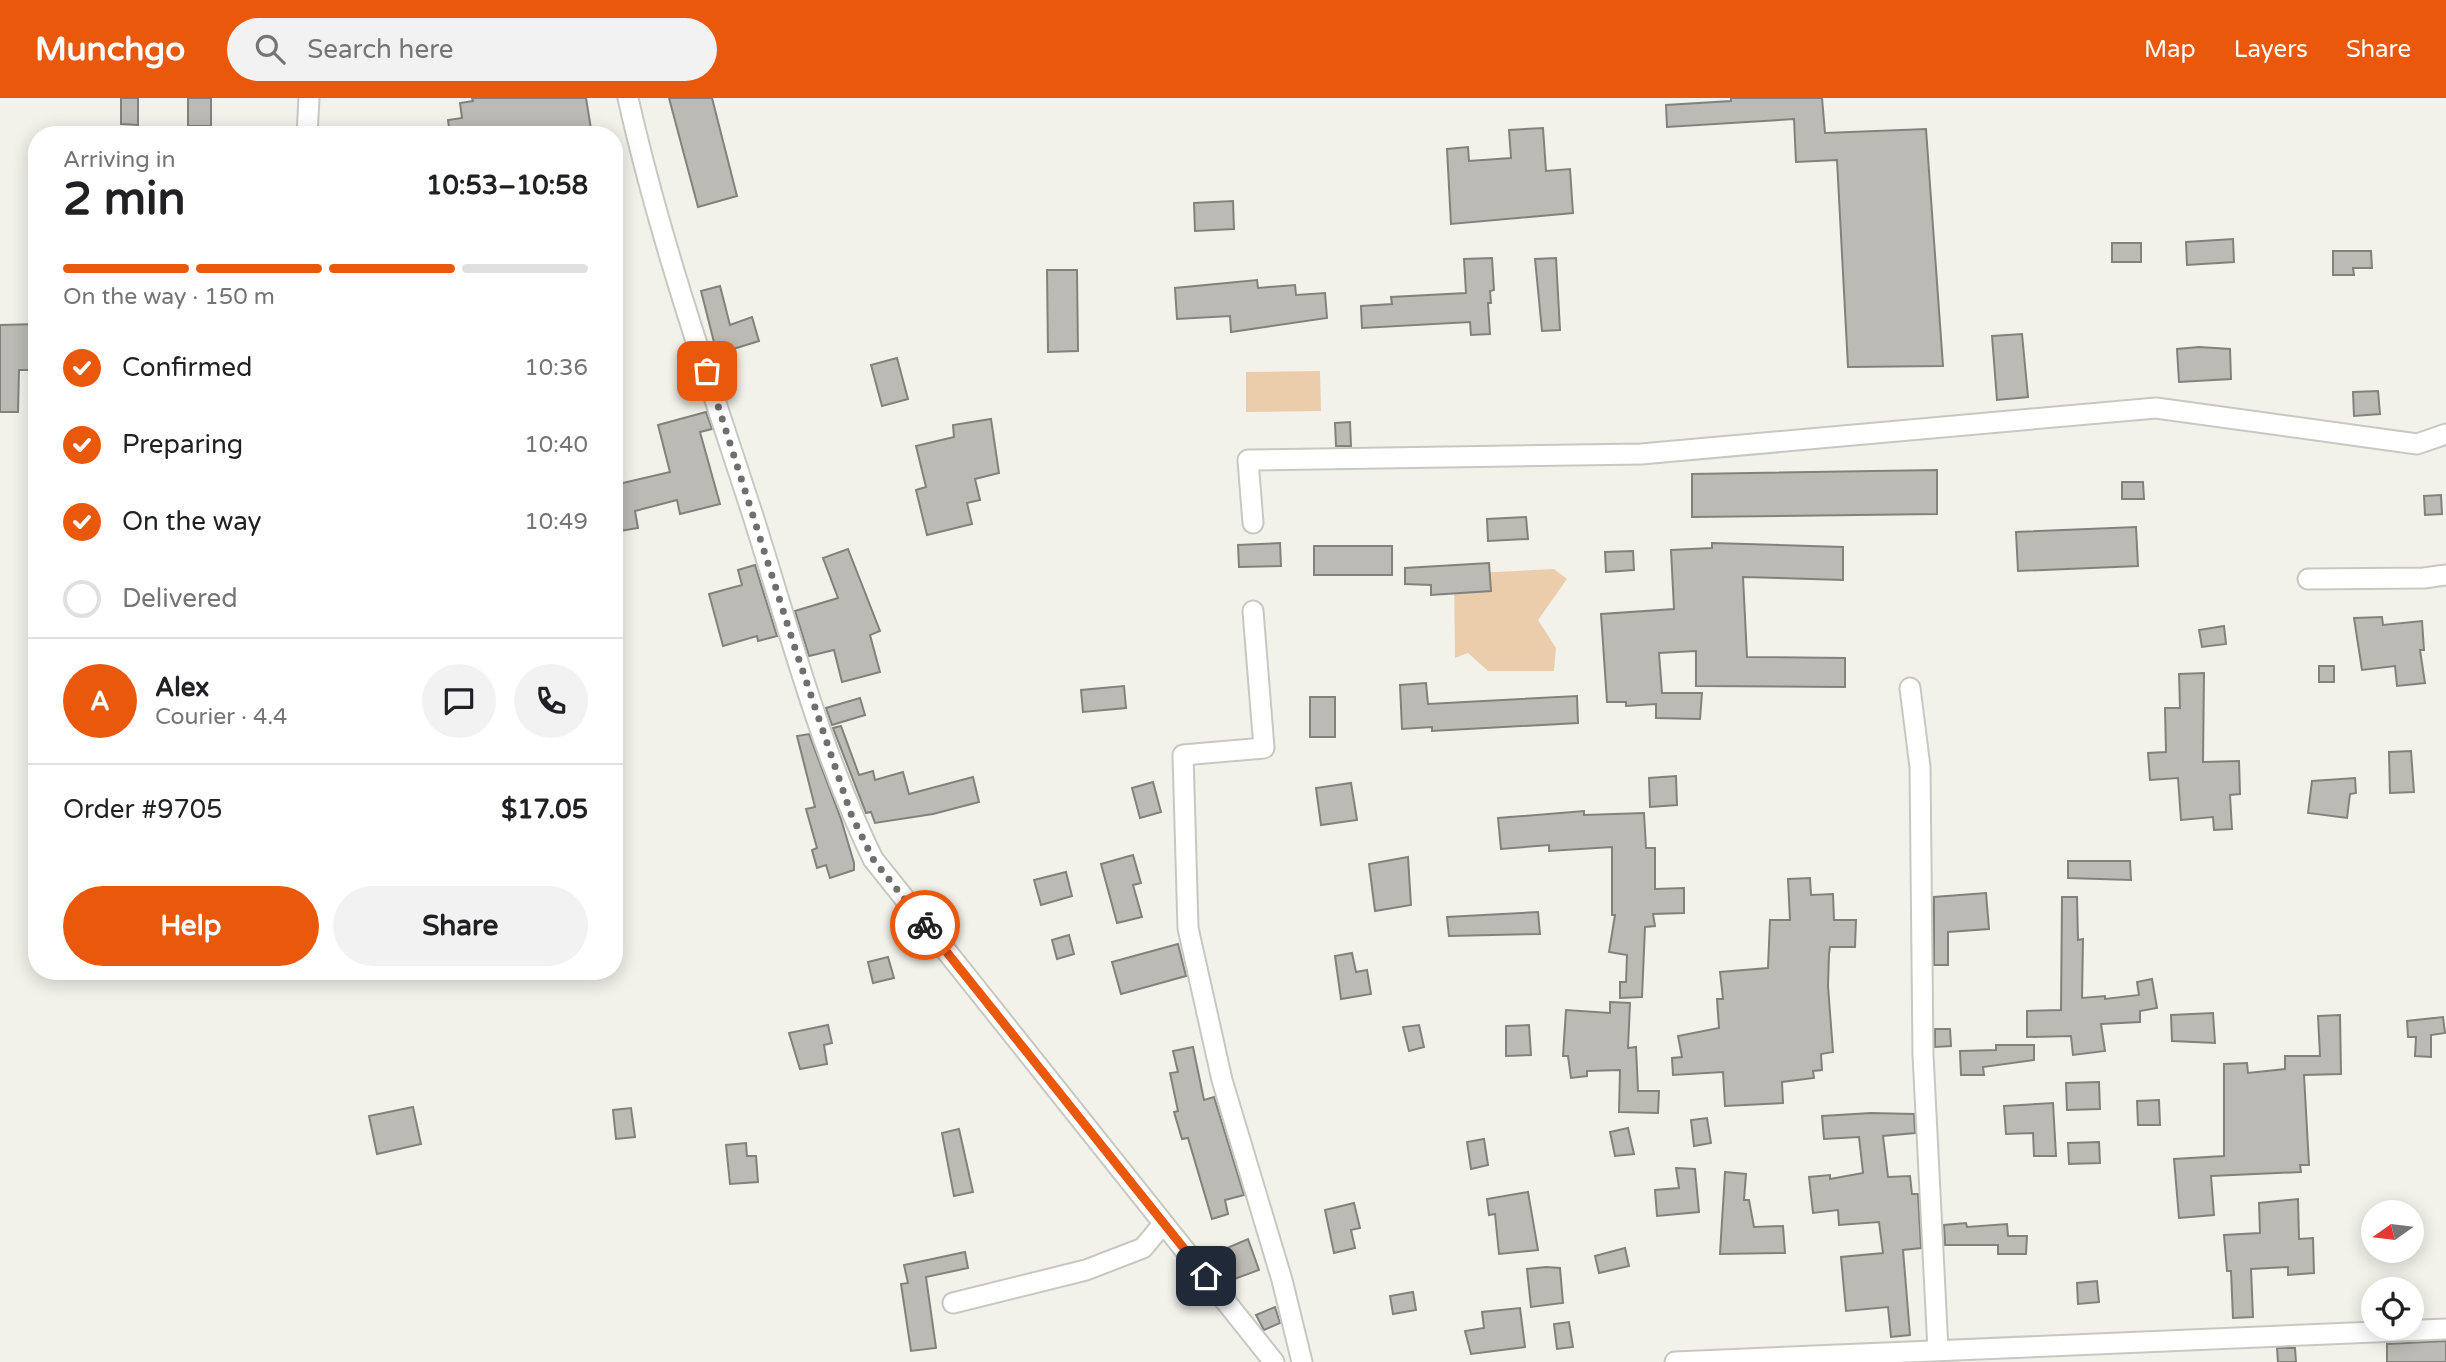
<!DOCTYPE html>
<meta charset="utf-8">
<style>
body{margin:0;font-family:"Varela Round",sans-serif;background:#f2f2f2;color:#202124;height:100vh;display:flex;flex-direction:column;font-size:26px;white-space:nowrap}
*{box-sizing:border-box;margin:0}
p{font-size:23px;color:#757577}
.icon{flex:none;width:38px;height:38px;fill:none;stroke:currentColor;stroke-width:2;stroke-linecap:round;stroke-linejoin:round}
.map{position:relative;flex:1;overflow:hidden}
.side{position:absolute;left:28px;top:28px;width:595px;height:854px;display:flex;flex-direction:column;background:#fff;border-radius:28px;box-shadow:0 4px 18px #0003}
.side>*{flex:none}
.needle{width:46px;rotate:256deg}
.fabs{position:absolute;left:2361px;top:1102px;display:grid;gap:14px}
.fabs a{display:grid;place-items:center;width:63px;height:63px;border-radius:50%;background:#fff;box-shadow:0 4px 18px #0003;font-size:35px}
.pin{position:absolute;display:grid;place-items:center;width:60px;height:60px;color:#fff;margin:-30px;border-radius:14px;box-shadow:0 4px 10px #0006}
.courier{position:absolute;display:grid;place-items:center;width:70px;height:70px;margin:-35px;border:5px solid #ea580c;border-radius:50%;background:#fff;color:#222;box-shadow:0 2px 9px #0007}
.summary em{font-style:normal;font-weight:700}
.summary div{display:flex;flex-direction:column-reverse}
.summary{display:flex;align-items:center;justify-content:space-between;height:119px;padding:0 35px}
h1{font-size:46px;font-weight:700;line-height:52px}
.bar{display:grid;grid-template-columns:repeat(4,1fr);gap:10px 7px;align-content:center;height:84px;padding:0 35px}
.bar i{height:9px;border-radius:5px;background:#e0e0e0}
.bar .selected{background:#ea580c}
.bar p{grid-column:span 4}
.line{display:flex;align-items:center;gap:18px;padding:0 35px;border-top:2px solid #e0e0e0}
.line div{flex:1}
.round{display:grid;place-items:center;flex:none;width:74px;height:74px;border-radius:37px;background:#f2f2f2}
ol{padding:0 35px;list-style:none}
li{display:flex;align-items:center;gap:21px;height:77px}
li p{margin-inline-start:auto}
li .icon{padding:7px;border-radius:50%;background:#ea580c;color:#fff;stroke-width:4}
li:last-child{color:#757577}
li i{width:38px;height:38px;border:4px solid #e0e0e0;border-radius:50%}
.cta{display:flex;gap:14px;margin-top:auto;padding:14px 35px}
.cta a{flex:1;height:80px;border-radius:42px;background:#ea580c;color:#fff;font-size:28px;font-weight:700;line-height:80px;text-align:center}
.cta a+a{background:#f2f2f2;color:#202124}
header{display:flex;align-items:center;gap:42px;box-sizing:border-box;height:98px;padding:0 35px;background:#ea580c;color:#fff}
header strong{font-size:33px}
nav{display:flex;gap:38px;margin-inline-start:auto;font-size:24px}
.search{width:490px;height:63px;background:#f2f2f2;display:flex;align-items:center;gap:18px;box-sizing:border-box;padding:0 24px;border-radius:38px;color:#757577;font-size:26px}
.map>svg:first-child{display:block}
.green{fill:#eccdab}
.building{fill:#bcbab4;stroke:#83817b;stroke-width:2}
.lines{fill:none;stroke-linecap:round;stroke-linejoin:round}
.street-casing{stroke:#c8c8c2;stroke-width:23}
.street{stroke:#fff;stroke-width:19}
.done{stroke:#6f6f6c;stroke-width:7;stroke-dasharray:0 12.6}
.route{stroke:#ea580c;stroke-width:9}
</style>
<header>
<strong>Munchgo</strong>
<div class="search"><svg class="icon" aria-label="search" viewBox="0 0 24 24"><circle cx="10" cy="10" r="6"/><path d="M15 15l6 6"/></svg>Search here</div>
<nav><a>Map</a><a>Layers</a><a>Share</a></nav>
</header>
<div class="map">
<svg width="2446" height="1264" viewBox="0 0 2446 1264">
<rect width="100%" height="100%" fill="#f2f2eb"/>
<!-- green -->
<g class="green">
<polygon points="1320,273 1321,313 1246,314 1246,274"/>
<polygon points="1554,471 1567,481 1538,522 1556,550 1554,573 1488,573 1468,555 1455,560 1454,476"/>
</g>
<!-- building -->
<g class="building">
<polygon points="121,0 138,0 138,27 121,26"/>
<rect x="188" y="0" width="23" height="28"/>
<polygon points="472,0 586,0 592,37 450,37 448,22 462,20 460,5 473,3"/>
<polygon points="669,0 712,0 737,98 698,109"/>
<polygon points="1731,0 1822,0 1825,35 1926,31 1943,268 1848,269 1837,62 1796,64 1794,21 1667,29 1666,7 1731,3"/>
<polygon points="1543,30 1546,73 1570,71 1573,115 1451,126 1447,51 1468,49 1469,63 1511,60 1509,32"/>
<polygon points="1233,103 1234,131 1195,133 1194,105"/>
<polygon points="2233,141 2234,164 2187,167 2186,144"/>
<rect x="2112" y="145" width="29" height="19"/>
<polygon points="2333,153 2371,153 2372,170 2353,170 2354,177 2333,177"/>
<polygon points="1492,160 1494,192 1490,193 1491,205 1488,205 1490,236 1471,237 1470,224 1362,230 1361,208 1392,206 1391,199 1466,195 1464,161"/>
<polygon points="1556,160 1560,232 1542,233 1535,161"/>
<polygon points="1047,172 1077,172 1078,253 1048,254"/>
<polygon points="1257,182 1258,190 1295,187 1296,197 1325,195 1327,220 1231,234 1230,218 1177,221 1175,190"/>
<polygon points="720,188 730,227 752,219 759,243 717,256 701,193"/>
<polygon points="37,226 37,272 19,272 18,314 0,314 0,227"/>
<polygon points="2022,236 2028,299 1997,302 1992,238"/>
<polygon points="2199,249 2230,251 2231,281 2179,284 2177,251"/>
<polygon points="897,260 908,301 882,308 871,267"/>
<polygon points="2378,293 2380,316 2354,318 2353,294"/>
<polygon points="706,314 712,331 700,334 720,406 680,416 677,402 635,413 638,430 614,434 614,387 670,374 658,327"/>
<polygon points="991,321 999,375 975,381 980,402 967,405 972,426 927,437 916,392 926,389 916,348 954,339 953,327"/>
<polygon points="1350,324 1351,348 1336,348 1335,325"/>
<polygon points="1937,372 1937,416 1692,419 1692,376"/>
<polygon points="2122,384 2143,384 2144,401 2122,401"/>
<polygon points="2441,397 2442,416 2425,417 2424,398"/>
<polygon points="1526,419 1528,441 1488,443 1487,421"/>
<polygon points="2136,429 2138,468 2018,473 2016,434"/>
<polygon points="1280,445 1281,468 1239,469 1238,447"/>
<polygon points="1712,445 1843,449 1843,482 1743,479 1747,559 1845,560 1845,589 1696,588 1696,553 1659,555 1662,595 1702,595 1700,621 1656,620 1656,606 1626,608 1626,604 1607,604 1601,516 1674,511 1671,452 1712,450"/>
<rect x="1314" y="448" width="78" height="29"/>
<polygon points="848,451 880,533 870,537 880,574 842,584 834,552 809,558 795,513 838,500 823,460"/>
<polygon points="1633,453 1634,472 1606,474 1605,454"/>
<polygon points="1489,465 1491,493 1431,497 1431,487 1405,486 1405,470"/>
<polygon points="755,467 777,538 758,543 757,538 723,548 709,496 742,487 738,472"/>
<polygon points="2382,519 2383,527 2422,523 2424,552 2420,552 2425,585 2397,588 2395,568 2362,572 2354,520"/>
<polygon points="2224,528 2226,546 2202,549 2199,532"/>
<rect x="2319" y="568" width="15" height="16"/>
<polygon points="2204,575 2203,664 2239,663 2240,696 2230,697 2232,731 2214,732 2213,719 2181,722 2178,680 2150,682 2148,655 2166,654 2165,610 2180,610 2179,576"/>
<polygon points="1426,585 1428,606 1577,598 1578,625 1432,633 1432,629 1402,631 1400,587"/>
<polygon points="1124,588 1126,610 1083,614 1081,592"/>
<rect x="1310" y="599" width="25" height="40"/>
<polygon points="860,600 865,617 832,627 826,610"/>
<polygon points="841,628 859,677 873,673 875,682 903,674 909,696 973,679 979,704 933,716 875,725 871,714 866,715 833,630"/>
<polygon points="809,636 841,721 854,765 854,772 830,780 826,767 817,770 812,752 817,750 806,711 815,709 797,638"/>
<polygon points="2411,653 2414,694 2390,695 2389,654"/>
<polygon points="1676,678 1677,707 1650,709 1649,680"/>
<polygon points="2355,680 2356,695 2350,696 2347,720 2308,715 2312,683"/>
<polygon points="1153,684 1161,714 1140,720 1132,690"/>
<polygon points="1351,685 1357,722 1321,727 1316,690"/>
<polygon points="1584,713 1584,717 1644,715 1646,750 1655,750 1655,791 1684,790 1684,815 1653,816 1655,828 1645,829 1642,899 1620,900 1620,884 1626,884 1627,857 1609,854 1615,817 1612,817 1612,749 1549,753 1549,747 1501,751 1498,720"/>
<polygon points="1133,757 1141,785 1133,787 1142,819 1117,825 1101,766"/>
<polygon points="1408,759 1411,807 1375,813 1369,766"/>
<polygon points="2068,763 2130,763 2131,782 2068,780"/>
<polygon points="1066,774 1072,798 1041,807 1034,782"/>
<polygon points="1810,780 1811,797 1833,796 1834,822 1856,822 1855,849 1830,849 1829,856 1828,888 1833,954 1821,956 1822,972 1813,973 1814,980 1782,984 1783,1005 1725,1008 1723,974 1673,977 1672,960 1682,959 1678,938 1719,930 1717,901 1723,901 1720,874 1768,870 1770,822 1790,822 1788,781"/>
<polygon points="1986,795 1989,831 1948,834 1948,867 1934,867 1934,799"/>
<polygon points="2062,799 2077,799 2078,842 2083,841 2082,900 2105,898 2105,901 2139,897 2137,884 2152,881 2157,910 2140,913 2140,924 2101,926 2105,953 2073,957 2071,938 2027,939 2027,913 2061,912"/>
<polygon points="1538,814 1540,836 1449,838 1447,819"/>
<polygon points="1069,837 1074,856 1057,861 1052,842"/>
<polygon points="1178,846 1186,878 1121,896 1112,864"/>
<polygon points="1352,855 1356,874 1367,872 1371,896 1341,901 1335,858"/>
<polygon points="888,859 894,880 873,885 868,864"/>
<polygon points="1610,904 1630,905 1628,950 1636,949 1638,993 1659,993 1658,1015 1619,1014 1620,972 1587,973 1587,978 1571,980 1568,958 1563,958 1566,912 1610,915"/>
<polygon points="2213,915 2215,945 2172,943 2171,917"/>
<polygon points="2340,917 2341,976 2304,977 2309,1067 2300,1067 2301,1074 2211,1078 2214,1117 2179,1120 2174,1061 2224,1058 2224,966 2247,965 2248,975 2285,971 2285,958 2320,958 2318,918"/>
<polygon points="2443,919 2445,935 2431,937 2431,959 2415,958 2416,939 2408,939 2407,923"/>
<polygon points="828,927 832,945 824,947 827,966 800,971 789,935"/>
<polygon points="1419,927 1424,949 1409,953 1403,929"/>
<polygon points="1529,927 1531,957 1506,958 1506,928"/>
<polygon points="1935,931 1950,931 1951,948 1935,949"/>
<polygon points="1996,947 2034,947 2034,962 1983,969 1984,977 1961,977 1960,953 1996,952"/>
<polygon points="1193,949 1204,1002 1214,999 1244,1097 1225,1102 1228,1116 1212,1121 1188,1040 1182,1041 1174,1014 1178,1013 1170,975 1178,974 1173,953"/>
<polygon points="2099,984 2100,1011 2067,1012 2066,985"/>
<polygon points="2159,1002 2160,1027 2138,1027 2137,1003"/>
<polygon points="2053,1005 2056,1058 2034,1058 2033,1035 2006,1036 2004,1008"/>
<polygon points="413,1009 421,1046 377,1056 369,1018"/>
<polygon points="631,1010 635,1039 616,1041 613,1012"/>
<polygon points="1871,1015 1914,1016 1915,1035 1883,1038 1888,1079 1910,1078 1912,1096 1918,1096 1921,1150 1903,1152 1910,1237 1891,1239 1888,1209 1846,1213 1841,1159 1883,1155 1879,1124 1839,1127 1838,1112 1813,1115 1809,1079 1830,1077 1830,1081 1863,1075 1859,1039 1824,1041 1822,1018"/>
<polygon points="1707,1020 1711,1045 1694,1048 1691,1022"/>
<polygon points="1628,1030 1634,1056 1615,1058 1610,1034"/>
<polygon points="959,1031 973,1094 954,1098 942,1035"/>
<polygon points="1484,1041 1488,1067 1471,1071 1467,1044"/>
<polygon points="2099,1044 2100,1065 2069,1066 2068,1045"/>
<polygon points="746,1045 747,1058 756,1058 758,1084 730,1086 726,1047"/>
<polygon points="1676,1070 1695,1071 1699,1114 1657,1118 1655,1092 1679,1090"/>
<polygon points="1725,1074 1746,1076 1744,1102 1749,1102 1754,1129 1783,1128 1785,1155 1720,1156"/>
<polygon points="1528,1094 1538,1152 1499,1156 1495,1116 1489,1117 1487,1101"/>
<polygon points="2298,1101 2299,1141 2313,1140 2314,1175 2288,1177 2288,1169 2251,1171 2253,1219 2233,1220 2231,1173 2227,1173 2224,1137 2260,1135 2259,1105"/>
<polygon points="1354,1105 1360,1130 1351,1132 1355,1150 1334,1155 1325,1112"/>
<polygon points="1966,1125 1967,1129 2007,1126 2008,1138 2027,1138 2026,1156 1998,1156 1998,1147 1945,1147 1944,1127"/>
<polygon points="1248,1141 1259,1172 1226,1184 1213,1156"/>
<polygon points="1625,1150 1629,1168 1599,1175 1595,1158"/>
<polygon points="965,1154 968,1170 926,1179 936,1250 911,1253 901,1186 908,1185 904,1167"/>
<polygon points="1546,1169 1560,1170 1563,1205 1531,1209 1527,1171"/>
<polygon points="2097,1183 2099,1204 2078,1206 2077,1185"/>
<polygon points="1413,1194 1416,1212 1393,1216 1390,1198"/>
<polygon points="1275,1209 1280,1225 1264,1232 1256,1217"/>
<polygon points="1520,1210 1525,1249 1471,1256 1465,1233 1484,1230 1482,1214"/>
<polygon points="1569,1224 1573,1249 1557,1251 1554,1226"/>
<polygon points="2446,1243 2446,1264 2387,1264 2387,1246"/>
<polygon points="2277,1250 2295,1250 2296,1264 2278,1264"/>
</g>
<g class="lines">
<defs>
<g id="street">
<path d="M 628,0 C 660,143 709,282 754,421 C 790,535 821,654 873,761 L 1274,1264"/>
<polyline points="307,37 309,0"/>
<polyline points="1253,425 1248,362 1641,356 2156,310 2417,346 2446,336"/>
<polyline points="2308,481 2424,480 2446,477"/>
<polyline points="1253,513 1264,650 1183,657 1188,830 1222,982 1282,1182 1302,1264"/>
<polyline points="1910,590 1920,669 1923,957 1938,1252"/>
<polyline points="953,1205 1086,1172 1143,1150 1163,1126"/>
<polyline points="1675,1264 2446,1231"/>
</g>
</defs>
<!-- street casing -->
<use href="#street" class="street-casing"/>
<!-- street -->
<use href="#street" class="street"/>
</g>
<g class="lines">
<!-- done -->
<polyline class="done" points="707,273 794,547 851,716 873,761 925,827"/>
<!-- route -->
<polyline class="route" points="925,827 1206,1178"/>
</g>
</svg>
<div class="fabs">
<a><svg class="needle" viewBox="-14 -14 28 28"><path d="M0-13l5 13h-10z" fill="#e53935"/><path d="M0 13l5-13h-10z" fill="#757577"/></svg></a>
<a><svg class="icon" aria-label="locate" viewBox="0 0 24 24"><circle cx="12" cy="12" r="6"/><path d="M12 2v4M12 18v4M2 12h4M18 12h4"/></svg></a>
</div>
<div class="pin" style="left:707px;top:273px;background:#ea580c"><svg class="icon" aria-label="bag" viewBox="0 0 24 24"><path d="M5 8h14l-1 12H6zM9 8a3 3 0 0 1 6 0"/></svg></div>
<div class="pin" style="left:1206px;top:1178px;background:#1f2937"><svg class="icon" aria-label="home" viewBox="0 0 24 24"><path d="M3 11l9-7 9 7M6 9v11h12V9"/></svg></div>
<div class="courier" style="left:925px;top:827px"><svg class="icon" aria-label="bike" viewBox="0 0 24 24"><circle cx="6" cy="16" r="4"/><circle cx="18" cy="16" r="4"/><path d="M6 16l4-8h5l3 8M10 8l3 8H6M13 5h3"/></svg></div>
<section class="side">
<div class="summary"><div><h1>2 min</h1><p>Arriving in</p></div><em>10:53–10:58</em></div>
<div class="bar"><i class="selected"></i><i class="selected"></i><i class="selected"></i><i></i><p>On the way · 150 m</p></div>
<ol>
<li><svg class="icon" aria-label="check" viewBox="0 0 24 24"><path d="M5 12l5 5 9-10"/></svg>Confirmed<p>10:36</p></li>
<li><svg class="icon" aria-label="check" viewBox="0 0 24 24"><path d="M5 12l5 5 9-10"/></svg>Preparing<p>10:40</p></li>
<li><svg class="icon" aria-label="check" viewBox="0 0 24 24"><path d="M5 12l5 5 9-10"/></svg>On the way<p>10:49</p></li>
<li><i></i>Delivered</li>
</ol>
<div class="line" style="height:126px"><b class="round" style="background:#ea580c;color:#fff">A</b><div><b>Alex</b><p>Courier · 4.4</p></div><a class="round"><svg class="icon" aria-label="chat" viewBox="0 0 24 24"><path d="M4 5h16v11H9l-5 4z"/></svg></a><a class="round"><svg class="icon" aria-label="phone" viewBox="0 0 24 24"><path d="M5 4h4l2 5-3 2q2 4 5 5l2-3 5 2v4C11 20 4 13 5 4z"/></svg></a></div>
<div class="line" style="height:91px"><div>Order #9705</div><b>$17.05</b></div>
<div class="cta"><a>Help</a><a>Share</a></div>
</section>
</div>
